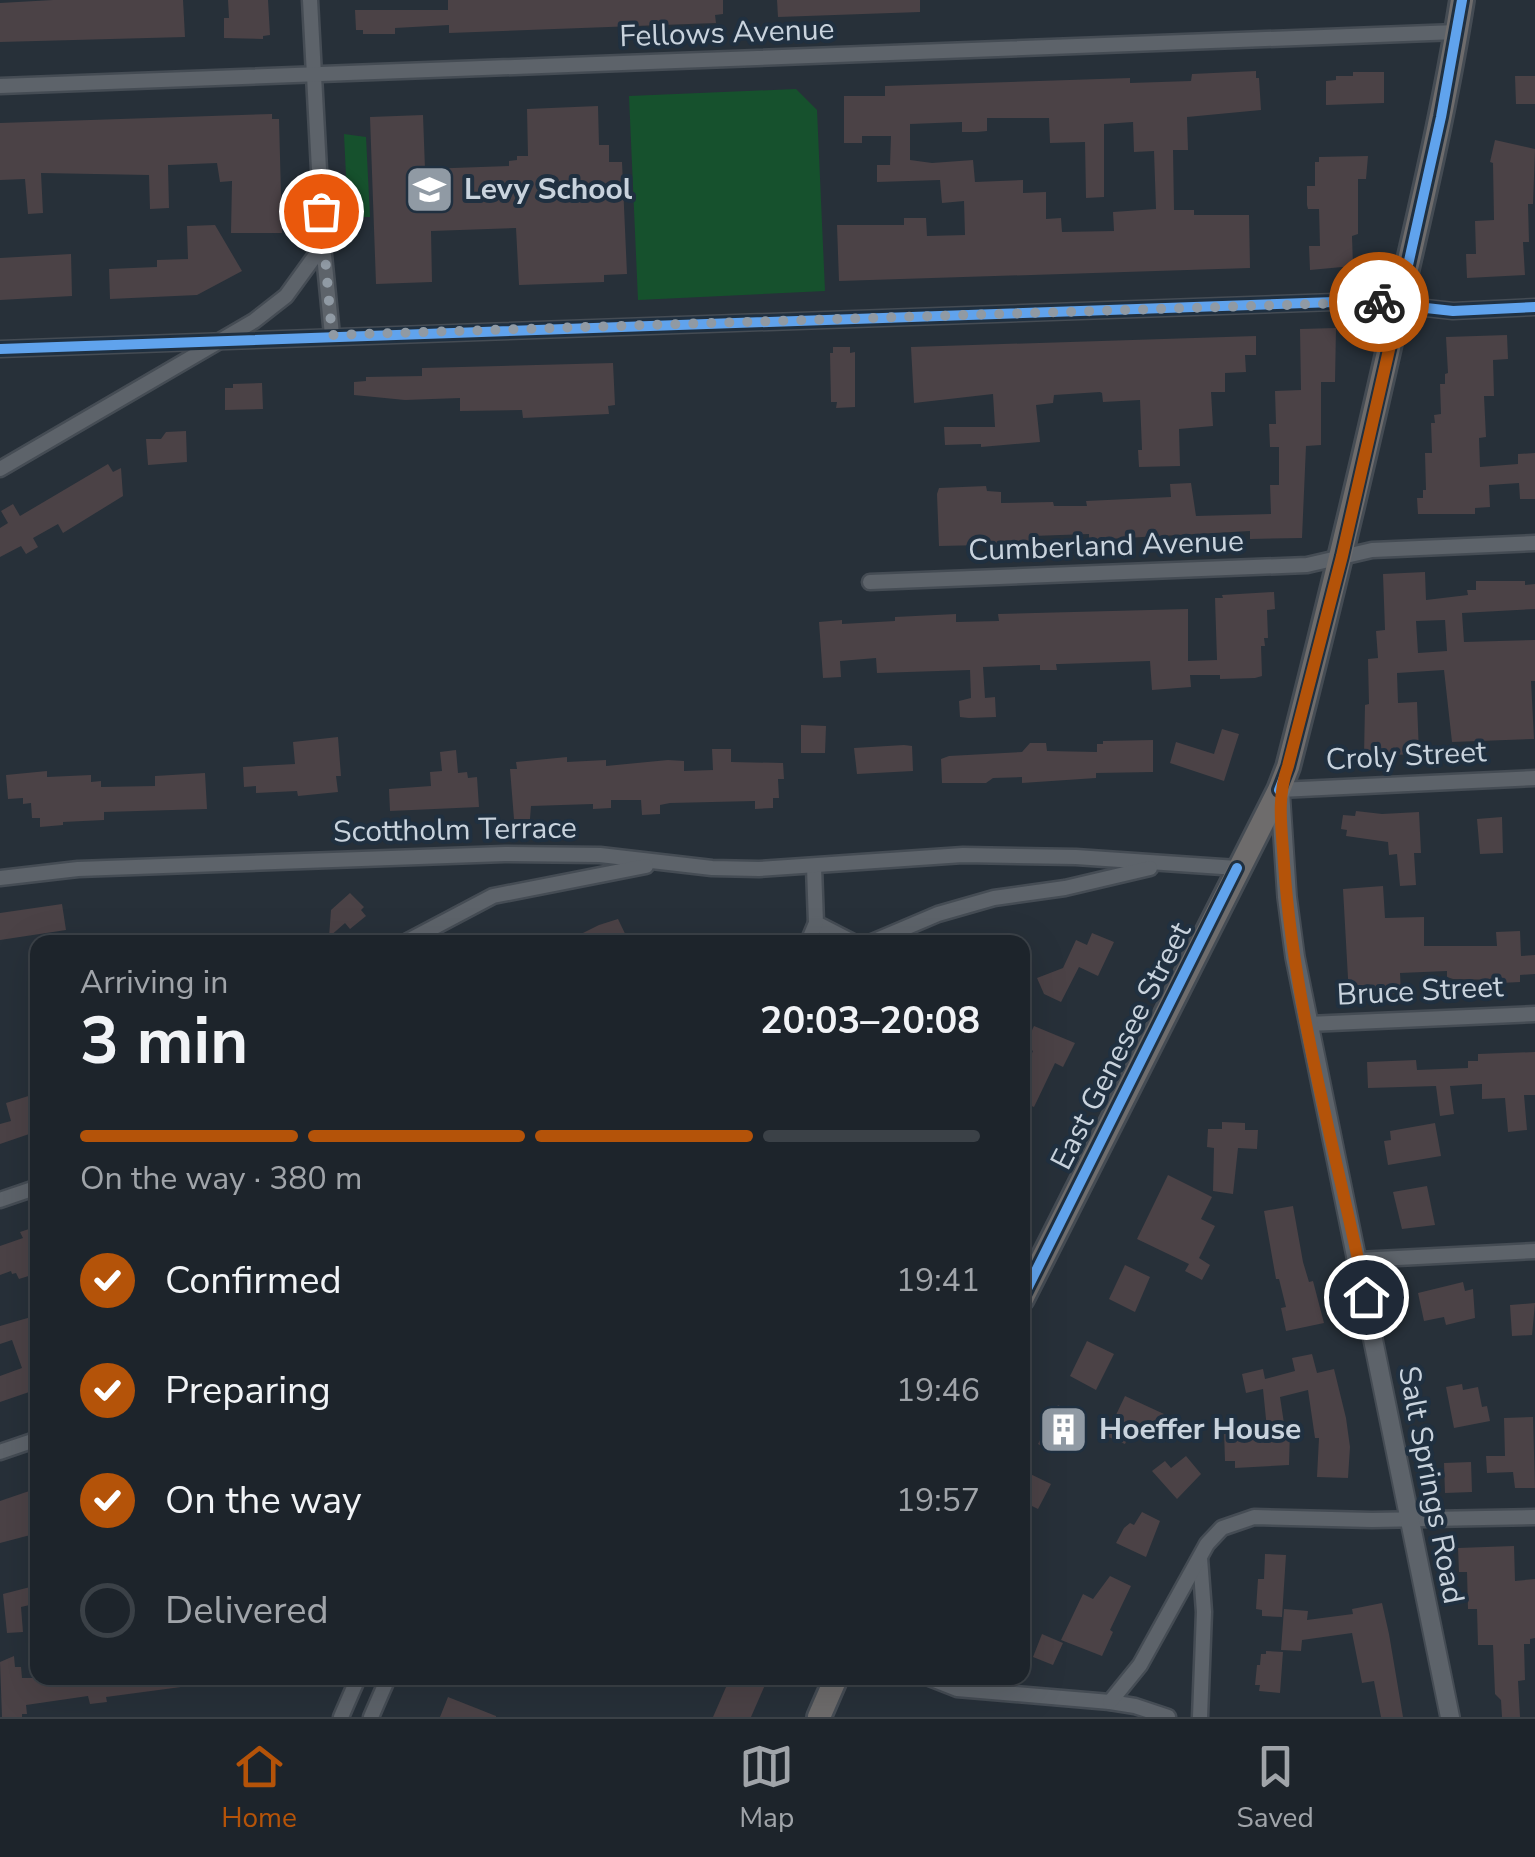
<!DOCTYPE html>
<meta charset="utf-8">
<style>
body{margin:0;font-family:"Nunito Sans",sans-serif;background:#252c33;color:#f1f3f6;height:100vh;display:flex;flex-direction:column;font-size:38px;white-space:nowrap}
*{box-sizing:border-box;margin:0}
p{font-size:32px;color:#a0a4a9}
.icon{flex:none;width:55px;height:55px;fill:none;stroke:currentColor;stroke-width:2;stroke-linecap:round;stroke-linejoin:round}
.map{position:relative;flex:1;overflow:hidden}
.side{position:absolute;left:30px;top:935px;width:1000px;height:750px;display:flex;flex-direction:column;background:#1d242b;border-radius:20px;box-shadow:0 10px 40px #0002,0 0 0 2px #3b4147}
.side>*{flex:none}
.pin{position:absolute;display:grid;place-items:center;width:85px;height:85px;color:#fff;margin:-42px;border:5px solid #fff;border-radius:50%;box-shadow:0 2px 10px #0007}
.courier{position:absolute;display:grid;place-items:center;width:100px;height:100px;margin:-50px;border:8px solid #b45309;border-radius:50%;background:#fff;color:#222;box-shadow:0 2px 12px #0007}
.overview em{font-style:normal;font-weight:700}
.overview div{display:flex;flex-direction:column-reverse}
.overview{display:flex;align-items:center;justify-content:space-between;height:170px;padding:0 50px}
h1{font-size:65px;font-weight:700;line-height:75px}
.bar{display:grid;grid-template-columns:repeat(4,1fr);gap:15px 10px;align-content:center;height:120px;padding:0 50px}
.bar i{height:12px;border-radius:8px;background:#3b4147}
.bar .active{background:#b45309}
.bar p{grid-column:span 4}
ol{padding:0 50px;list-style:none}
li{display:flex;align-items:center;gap:30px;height:110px}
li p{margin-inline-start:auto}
li .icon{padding:10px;border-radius:50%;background:#b45309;color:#fff;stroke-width:4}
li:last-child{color:#a0a4a9}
li i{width:55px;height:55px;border:5px solid #3b4147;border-radius:50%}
.tab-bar{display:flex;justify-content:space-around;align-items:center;height:140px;border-top:2px solid #3b4147;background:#1d242b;font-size:28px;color:#a0a4a9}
.tab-bar a{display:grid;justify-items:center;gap:5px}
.tab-bar .active{color:#b45309}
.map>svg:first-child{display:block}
.green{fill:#16512d}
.building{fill:#4b4246;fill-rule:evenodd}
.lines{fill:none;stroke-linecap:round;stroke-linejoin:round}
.minor-casing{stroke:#454c54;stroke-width:19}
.tertiary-casing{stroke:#454c54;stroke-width:22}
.primary-casing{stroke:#454c54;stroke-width:28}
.minor{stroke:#5d636a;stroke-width:14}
.tertiary{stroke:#5d636a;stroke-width:18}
.primary{stroke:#6e6c6c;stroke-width:22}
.cycleway-casing{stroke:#203040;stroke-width:16}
.cycleway{stroke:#60a3ed;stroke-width:10}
.done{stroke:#909aa4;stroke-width:10;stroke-dasharray:0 18}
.route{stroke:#b45309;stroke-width:12}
.labels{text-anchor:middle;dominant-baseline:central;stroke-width:8;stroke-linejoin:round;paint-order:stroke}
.street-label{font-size:30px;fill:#c9d3dd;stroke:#203040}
.poi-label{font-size:30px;font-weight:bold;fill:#c9d3dd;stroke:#203040;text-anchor:start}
</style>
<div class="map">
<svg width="1535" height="1717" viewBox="0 0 1535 1717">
<rect width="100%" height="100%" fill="#273039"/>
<!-- green -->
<g class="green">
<polygon points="796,89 817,110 825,291 638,300 629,96"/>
<polygon points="344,134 366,137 370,217 348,217"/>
</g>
<!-- building -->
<g class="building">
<polygon points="53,0 183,0 185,37 0,42 0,3"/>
<polygon points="228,0 268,0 270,35 263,36 263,39 224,38 224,18 229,18"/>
<polygon points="448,0 723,0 723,14 715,15 716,23 449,33 449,25 395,28 395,34 363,34 363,30 356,30 355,10 448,10"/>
<polygon points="777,0 920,0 920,12 778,17"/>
<path d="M 1256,71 L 1256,78 L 1259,78 L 1261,110 L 1187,117 L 1188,150 L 1173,150 L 1174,210 L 1194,210 L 1194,215 L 1249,215 L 1250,268 L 839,281 L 837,225 L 904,225 L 904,218 L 926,218 L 927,236 L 965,235 L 964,201 L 942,203 L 940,180 L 877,182 L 877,165 L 890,165 L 891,136 L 862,136 L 862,143 L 844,143 L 844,96 L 885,96 L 885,86 L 1130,78 L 1130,83 L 1191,81 L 1192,74 ZM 987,118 L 1049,118 L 1050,143 L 1085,142 L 1086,198 L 1104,197 L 1104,124 L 1133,122 L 1134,152 L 1154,151 L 1156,209 L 1113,212 L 1114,231 L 1062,232 L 1061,218 L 1046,219 L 1046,192 L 1023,193 L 1023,180 L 975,182 L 973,160 L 932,163 L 910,160 L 910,124 L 962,122 L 962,132 L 977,132 L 987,131 Z"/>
<polygon points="1353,72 1384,72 1384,103 1326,105 1326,81 1336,80 1336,76 1353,76"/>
<polygon points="1515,76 1535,76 1535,104 1516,104"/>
<polygon points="598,106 599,145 609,145 609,162 622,162 627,274 604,275 604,282 519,285 516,228 431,231 432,282 376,284 370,117 423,115 425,169 509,166 509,161 517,160 517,156 528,156 527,109"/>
<polygon points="272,114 272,119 279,119 282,233 231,233 232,181 220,182 217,163 168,165 169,208 150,209 149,175 41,173 43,213 28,214 25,179 0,180 0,123"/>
<polygon points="1495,140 1535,149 1533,204 1528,204 1529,242 1523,242 1525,275 1467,278 1466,254 1476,254 1475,221 1494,220 1493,163 1490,162"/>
<polygon points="1368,156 1366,179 1358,179 1358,234 1352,236 1353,266 1310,270 1309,246 1320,246 1319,209 1308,209 1307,205 1307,186 1315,186 1315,162 1319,162 1319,157"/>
<polygon points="215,225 242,271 197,295 110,299 109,269 157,267 157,260 188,259 187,226"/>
<polygon points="71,254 72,296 0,300 0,258"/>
<polygon points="1336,328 1335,382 1321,382 1321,445 1306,446 1302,538 1250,539 1250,531 1089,540 1089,534 1032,536 1032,544 939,546 937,494 939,488 986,486 987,491 1001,492 1001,503 1053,502 1054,506 1087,506 1086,501 1171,497 1170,484 1191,483 1196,516 1271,514 1270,485 1279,485 1279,447 1270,447 1269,424 1276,424 1275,391 1301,390 1300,329"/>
<polygon points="1507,335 1508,359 1493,360 1494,396 1484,396 1486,437 1479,438 1480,467 1518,464 1518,454 1535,453 1535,499 1520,499 1519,483 1489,485 1490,507 1475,508 1475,514 1418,514 1417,498 1423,498 1423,490 1426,490 1425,453 1432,453 1431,423 1435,423 1434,415 1441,414 1440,384 1445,384 1445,374 1448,373 1446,337"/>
<polygon points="1256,336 1256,355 1245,355 1246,372 1225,373 1225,392 1211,392 1213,426 1179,429 1180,466 1139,467 1138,450 1142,450 1140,400 1103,402 1102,393 1100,392 1054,395 1053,403 1036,405 1040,442 981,447 981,444 945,445 944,427 995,427 993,394 914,403 911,347"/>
<polygon points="833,347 850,347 850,353 855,352 855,407 836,408 837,402 831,402 830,353 833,353"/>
<polygon points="613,363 615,405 608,406 609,414 523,418 522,410 460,411 460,398 405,400 354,395 354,382 366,381 366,377 422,376 422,368"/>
<polygon points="262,383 263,409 225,410 225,388 233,388 233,384"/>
<polygon points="186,431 187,462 148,465 146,439 161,439 166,432"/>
<polygon points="108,464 113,472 121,468 123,496 63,533 58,524 33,538 38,547 26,554 21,546 0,557 0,528 8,523 1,511 13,504 20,516"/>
<path d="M 1425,572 L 1426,600 L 1468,595 L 1467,590 L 1476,590 L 1476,581 L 1525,581 L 1525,585 L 1535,584 L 1535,609 L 1462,613 L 1464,642 L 1535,640 L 1535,681 L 1531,681 L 1534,739 L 1452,742 L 1444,670 L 1397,673 L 1398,703 L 1417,702 L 1419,754 L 1364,756 L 1365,705 L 1369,704 L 1368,659 L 1378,658 L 1376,631 L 1385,630 L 1383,574 ZM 1445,620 L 1447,651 L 1418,653 L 1416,621 Z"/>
<polygon points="1274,592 1275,609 1267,610 1268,638 1264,638 1265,646 1261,646 1262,676 1255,678 1220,679 1220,675 1190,675 1191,687 1152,690 1150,661 1060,664 1056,664 1057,670 1040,670 1040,665 983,667 985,698 995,697 996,717 969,718 960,717 959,701 971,698 970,670 877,673 876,658 840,661 841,677 823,678 819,622 842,620 842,624 895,621 895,617 956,614 956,622 999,621 998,614 1188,609 1188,661 1217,660 1215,598 1223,598 1222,595"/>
<polygon points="801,725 826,726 825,753 801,753"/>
<polygon points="1222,729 1239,734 1224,781 1170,763 1176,742 1214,754"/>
<polygon points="338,737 341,776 336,776 338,792 298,796 297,791 256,793 256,786 244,787 243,767 295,764 293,742"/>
<polygon points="1153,740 1153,772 1096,773 1096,778 1022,783 1022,777 993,778 986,783 942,783 941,759 949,756 1022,752 1030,743 1046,743 1047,751 1097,752 1097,744 1103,744 1103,741"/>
<polygon points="904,745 912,746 913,771 857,774 854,748"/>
<polygon points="712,749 731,749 731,762 783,763 784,779 778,779 779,798 773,798 773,808 755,809 755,801 670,803 660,805 660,814 642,815 641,800 611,800 611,808 593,809 593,804 531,806 530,819 514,819 510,769 517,769 516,762 567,757 567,762 606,760 606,766 668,760 684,761 684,771 713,770"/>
<polygon points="456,750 458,773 467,772 468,778 477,777 479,807 390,811 389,789 431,786 430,772 442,771 440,752"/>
<polygon points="47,771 47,777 91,775 91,782 101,781 101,787 155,786 155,776 205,773 207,809 104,812 104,820 63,822 63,825 40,827 40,818 32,818 31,803 23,804 23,798 8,799 6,775"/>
<polygon points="1356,811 1382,814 1419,812 1421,853 1414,853 1416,885 1400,886 1397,854 1389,855 1388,842 1346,836 1347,830 1341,829 1343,815 1355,816"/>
<polygon points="1502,817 1503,853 1480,854 1477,819"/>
<polygon points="1383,886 1385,918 1424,917 1424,946 1497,946 1496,932 1520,931 1521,956 1535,955 1535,974 1520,975 1520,982 1500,983 1500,980 1453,979 1447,977 1447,971 1400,973 1401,993 1349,996 1343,889"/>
<polygon points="350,893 364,907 361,910 366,916 350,929 345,923 329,937 331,910"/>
<polygon points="62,904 66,930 0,940 0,913"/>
<polygon points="618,919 629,942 565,942 599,925"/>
<polygon points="1092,933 1114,942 1098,976 1079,967 1061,1002 1044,994 1037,978 1063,968 1076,940 1087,945"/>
<polygon points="1034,1026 1075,1043 1063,1067 1055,1063 1034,1107 1022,1102 1022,1075 1033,1051 1025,1045"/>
<polygon points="1535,1052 1535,1095 1524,1095 1527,1130 1508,1132 1505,1098 1482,1099 1482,1084 1450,1086 1454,1114 1440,1116 1436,1086 1368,1088 1367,1062 1416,1060 1417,1070 1468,1068 1468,1061 1478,1061 1478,1054"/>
<polygon points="38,1093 38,1131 0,1144 0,1124 11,1121 6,1103"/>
<polygon points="1222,1122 1245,1123 1245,1130 1258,1130 1257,1149 1238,1148 1233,1194 1213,1191 1214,1148 1207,1147 1208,1129 1222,1129"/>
<polygon points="1435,1123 1441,1156 1388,1165 1384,1141 1391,1140 1390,1131"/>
<polygon points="1168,1175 1212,1197 1201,1219 1215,1226 1199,1258 1210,1265 1202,1280 1185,1271 1189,1264 1137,1239"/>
<polygon points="1427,1186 1435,1225 1402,1229 1393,1192"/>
<polygon points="1293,1206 1303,1262 1309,1282 1313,1281 1324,1323 1286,1331 1281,1308 1286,1307 1279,1279 1276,1279 1264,1211"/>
<polygon points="38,1226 38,1273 19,1279 16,1273 12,1274 11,1271 0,1275 0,1246 23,1238 20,1232"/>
<polygon points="1125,1265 1150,1277 1135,1312 1109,1299"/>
<polygon points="1463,1282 1465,1291 1473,1289 1475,1318 1446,1325 1444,1317 1424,1321 1418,1293"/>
<polygon points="1535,1303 1532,1335 1512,1336 1510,1305"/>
<polygon points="38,1315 38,1389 0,1402 0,1376 22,1368 12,1340 0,1344 0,1326"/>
<polygon points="1087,1341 1114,1354 1096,1390 1070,1376"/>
<polygon points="1312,1354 1317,1373 1334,1369 1346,1418 1350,1447 1348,1478 1317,1477 1319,1438 1315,1438 1308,1390 1280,1397 1285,1430 1290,1430 1289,1465 1235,1468 1235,1461 1225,1461 1224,1431 1267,1429 1263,1389 1246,1393 1242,1374 1263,1369 1265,1379 1295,1371 1292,1358"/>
<polygon points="1462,1384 1463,1390 1478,1387 1482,1407 1487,1406 1490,1421 1454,1428 1446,1387"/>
<polygon points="1125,1396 1164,1414 1155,1432 1134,1423 1125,1444 1106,1436"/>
<polygon points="1058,1405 1087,1420 1076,1441 1072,1438 1066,1450 1057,1445 1053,1452 1038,1444"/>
<polygon points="1533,1417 1535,1488 1515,1488 1513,1472 1487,1473 1486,1456 1505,1456 1504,1418"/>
<polygon points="1186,1456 1201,1474 1177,1499 1152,1471 1165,1461 1171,1468"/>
<polygon points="1471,1462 1472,1492 1445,1493 1444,1463"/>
<polygon points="1022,1470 1051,1484 1038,1509 1022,1501"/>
<polygon points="38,1488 38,1533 0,1543 0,1501"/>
<polygon points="1142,1512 1160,1521 1146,1557 1116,1543 1124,1528 1130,1523 1134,1525"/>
<polygon points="1514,1546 1515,1581 1535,1579 1535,1638 1530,1639 1530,1644 1524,1644 1525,1680 1518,1681 1520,1717 1502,1717 1501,1700 1495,1694 1493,1645 1478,1645 1477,1609 1468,1609 1467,1572 1459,1572 1458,1548"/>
<polygon points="1265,1554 1286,1555 1282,1617 1262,1616 1262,1610 1256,1609 1258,1579 1264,1579"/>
<polygon points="1110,1576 1131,1586 1110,1630 1113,1632 1102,1656 1061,1640 1083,1594 1093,1599"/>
<polygon points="38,1585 38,1603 21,1607 23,1632 7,1633 3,1594"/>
<polygon points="1382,1603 1389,1634 1403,1717 1381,1717 1374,1681 1362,1683 1352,1633 1302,1640 1301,1651 1281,1650 1284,1609 1308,1611 1307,1620 1353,1614 1352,1609"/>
<polygon points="1042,1634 1063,1643 1053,1665 1033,1657"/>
<polygon points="1266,1651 1283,1652 1280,1693 1259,1691 1260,1685 1255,1685 1257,1665 1260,1665 1261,1654 1266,1654"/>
<polygon points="14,1656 15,1667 21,1667 22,1678 180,1678 181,1687 106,1697 107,1702 90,1704 88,1696 26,1705 27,1714 22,1714 22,1717 2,1717 0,1662"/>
<polygon points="730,1678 748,1678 765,1685 751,1717 713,1717"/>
<polygon points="448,1697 496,1716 496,1717 440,1717"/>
</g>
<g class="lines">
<defs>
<g id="minor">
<polyline points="310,0 323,245 332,335"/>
<polyline points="0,86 1457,32"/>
<polyline points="0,349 1363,301 1453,311 1535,307"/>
<polyline points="0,469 254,321 286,296 323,245"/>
<polyline points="870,582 1307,565 1372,550 1535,543"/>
<polyline points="1279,790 1535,778"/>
<polyline points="814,867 816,923 853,942"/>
<polyline points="0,878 78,869 505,854 600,855 712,868 759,869 963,855 1076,857 1237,868"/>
<polyline points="406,942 493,896 646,866"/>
<polyline points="808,942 816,923"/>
<polyline points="872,942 938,914 994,898 1065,888 1150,868"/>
<polyline points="1308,1024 1535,1014"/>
<polyline points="0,1200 38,1187"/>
<polyline points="1358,1260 1535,1251"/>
<polyline points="0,1452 38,1439"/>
<polyline points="1200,1558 1204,1612 1200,1717"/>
<polyline points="929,1678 957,1689 1110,1702 1135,1706 1168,1717"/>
<polyline points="1110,1702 1140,1665 1207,1544 1222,1528 1254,1517 1372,1520 1535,1517"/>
<polyline points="341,1717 358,1678"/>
<polyline points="371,1717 388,1678"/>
</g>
<polyline id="tertiary" points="1280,791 1287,897 1295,957 1450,1717"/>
<g id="primary">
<path d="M 1022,1299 L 1279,790 L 1288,767 C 1328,611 1365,455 1400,299 C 1423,200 1446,101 1462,0"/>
<polyline points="819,1717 836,1678"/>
</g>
</defs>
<!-- minor casing -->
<use href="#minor" class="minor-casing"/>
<!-- tertiary casing -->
<use href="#tertiary" class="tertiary-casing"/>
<!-- primary casing -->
<use href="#primary" class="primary-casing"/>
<!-- minor -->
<use href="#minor" class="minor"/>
<!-- tertiary -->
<use href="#tertiary" class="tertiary"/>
<!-- primary -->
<use href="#primary" class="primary"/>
<defs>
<g id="cycleway">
<polyline points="0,349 1363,301 1453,311 1535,307"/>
<polyline points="1279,790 1288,767 1342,556 1396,319 1441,117 1462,0"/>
<polyline points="1022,1299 1237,868"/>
</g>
</defs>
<!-- cycleway casing -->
<use href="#cycleway" class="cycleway-casing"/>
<!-- cycleway -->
<use href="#cycleway" class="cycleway"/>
</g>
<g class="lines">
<!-- done -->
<polyline class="done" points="321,211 332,335 1379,302"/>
<!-- route -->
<path class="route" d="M 1366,1297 C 1337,1154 1294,1010 1284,864 C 1282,830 1276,799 1288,766 L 1342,556 L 1396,319 L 1399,305 L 1379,302"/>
</g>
<!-- icons -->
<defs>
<symbol id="school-square" viewBox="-11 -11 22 22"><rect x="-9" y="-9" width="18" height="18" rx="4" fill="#909aa4" stroke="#203040"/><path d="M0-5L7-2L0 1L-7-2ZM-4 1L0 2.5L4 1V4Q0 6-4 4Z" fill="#fff"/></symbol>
<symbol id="building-square" viewBox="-11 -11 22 22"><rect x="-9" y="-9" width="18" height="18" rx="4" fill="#909aa4" stroke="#203040"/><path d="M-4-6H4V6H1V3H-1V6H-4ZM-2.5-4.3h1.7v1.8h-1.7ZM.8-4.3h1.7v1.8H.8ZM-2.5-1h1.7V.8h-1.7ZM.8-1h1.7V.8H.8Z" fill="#fff"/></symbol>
</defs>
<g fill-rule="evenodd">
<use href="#school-square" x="402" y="162" width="55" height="55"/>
<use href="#building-square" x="1036" y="1402" width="55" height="55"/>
</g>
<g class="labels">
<!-- street labels -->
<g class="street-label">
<text transform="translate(727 33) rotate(-2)">Fellows Avenue</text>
<text transform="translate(1106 546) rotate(-2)">Cumberland Avenue</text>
<text transform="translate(1406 756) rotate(-3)">Croly Street</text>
<text transform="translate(455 830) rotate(-1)">Scottholm Terrace</text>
<text transform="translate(1420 991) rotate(-3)">Bruce Street</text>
<text transform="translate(1121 1046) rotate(-63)">East Genesee Street</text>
<text transform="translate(1431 1485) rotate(79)">Salt Springs Road</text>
</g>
<!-- poi labels -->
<g class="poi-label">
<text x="464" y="189">Levy School</text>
<text x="1099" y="1429">Hoeffer House</text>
</g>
</g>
</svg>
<div class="pin" style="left:321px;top:211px;background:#ea580c"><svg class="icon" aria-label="bag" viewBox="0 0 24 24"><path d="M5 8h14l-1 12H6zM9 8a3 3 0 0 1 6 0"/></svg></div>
<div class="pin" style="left:1366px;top:1297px;background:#1f2937"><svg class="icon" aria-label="home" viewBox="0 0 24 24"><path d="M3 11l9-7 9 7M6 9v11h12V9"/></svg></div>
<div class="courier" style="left:1379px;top:302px"><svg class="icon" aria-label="bike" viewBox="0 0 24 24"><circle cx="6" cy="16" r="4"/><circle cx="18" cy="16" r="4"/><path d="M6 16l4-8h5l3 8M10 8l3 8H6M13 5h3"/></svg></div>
<section class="side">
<div class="overview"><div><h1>3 min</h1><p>Arriving in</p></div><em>20:03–20:08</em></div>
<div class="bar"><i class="active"></i><i class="active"></i><i class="active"></i><i></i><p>On the way · 380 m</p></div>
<ol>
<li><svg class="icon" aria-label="check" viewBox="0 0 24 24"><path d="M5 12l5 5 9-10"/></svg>Confirmed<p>19:41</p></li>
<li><svg class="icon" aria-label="check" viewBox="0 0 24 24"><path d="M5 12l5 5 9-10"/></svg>Preparing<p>19:46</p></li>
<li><svg class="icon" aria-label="check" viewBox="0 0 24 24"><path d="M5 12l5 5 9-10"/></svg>On the way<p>19:57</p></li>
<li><i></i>Delivered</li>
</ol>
</section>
</div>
<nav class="tab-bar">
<a class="active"><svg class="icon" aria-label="home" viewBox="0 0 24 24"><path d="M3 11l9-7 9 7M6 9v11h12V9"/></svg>Home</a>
<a><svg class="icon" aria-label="map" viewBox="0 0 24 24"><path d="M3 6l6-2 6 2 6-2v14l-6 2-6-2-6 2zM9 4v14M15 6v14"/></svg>Map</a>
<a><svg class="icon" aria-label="saved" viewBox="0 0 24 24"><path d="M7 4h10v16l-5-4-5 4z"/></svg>Saved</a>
</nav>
